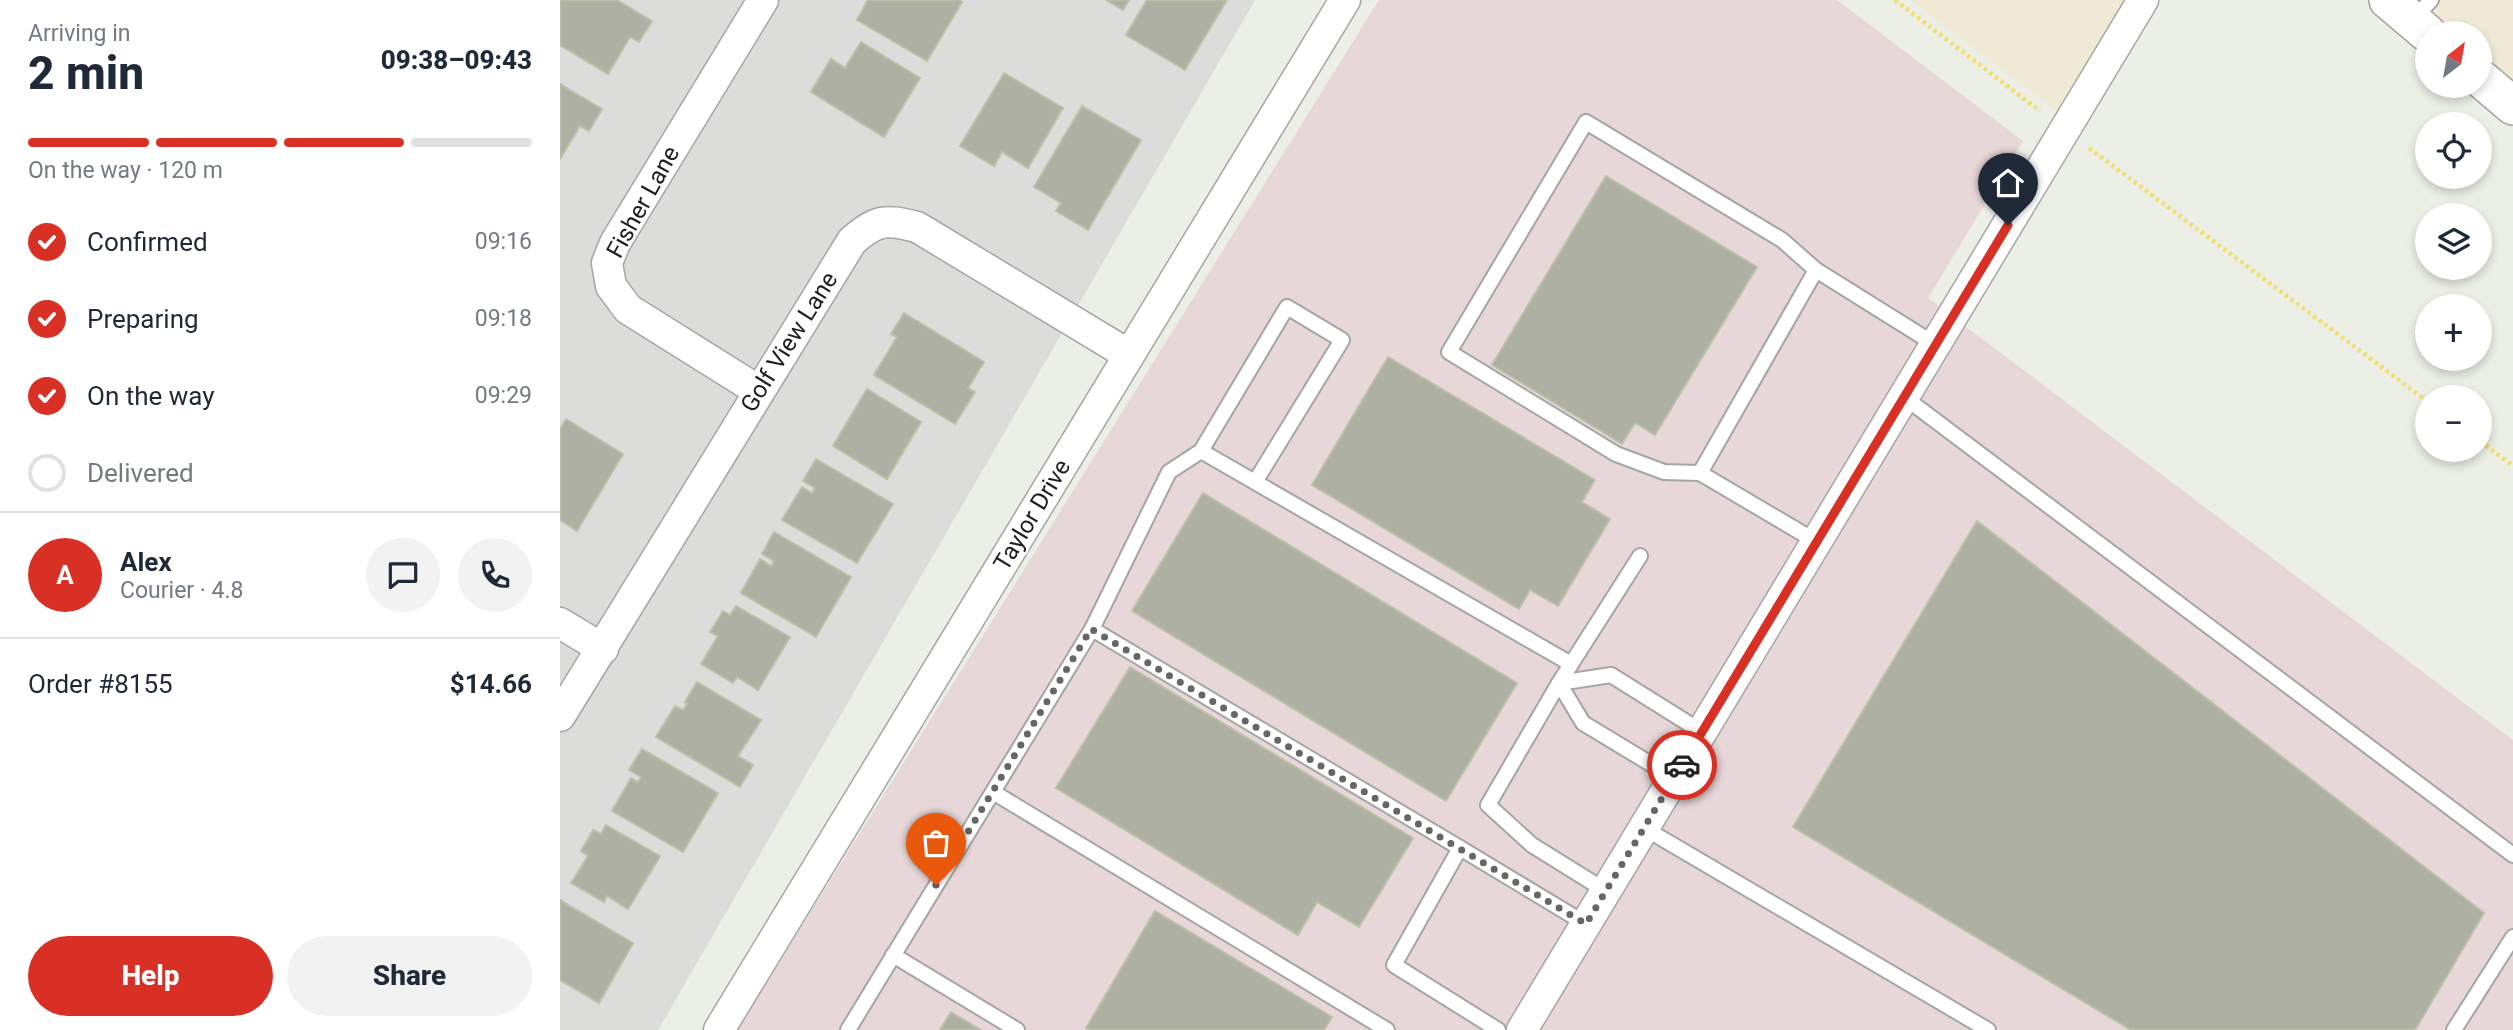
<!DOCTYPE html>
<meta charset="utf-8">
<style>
body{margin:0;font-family:Roboto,sans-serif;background:#f2f2f3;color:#1f2937;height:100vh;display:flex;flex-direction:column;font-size:26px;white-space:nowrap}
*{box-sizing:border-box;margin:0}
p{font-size:23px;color:#747a83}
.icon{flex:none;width:38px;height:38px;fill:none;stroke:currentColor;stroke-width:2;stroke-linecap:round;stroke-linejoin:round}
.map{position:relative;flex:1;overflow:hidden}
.details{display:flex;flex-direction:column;background:#fff;width:560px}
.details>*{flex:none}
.needle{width:46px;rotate:31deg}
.buttons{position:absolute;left:1855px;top:21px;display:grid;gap:14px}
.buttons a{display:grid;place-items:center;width:77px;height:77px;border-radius:50%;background:#fff;box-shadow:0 4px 10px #0003;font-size:35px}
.pin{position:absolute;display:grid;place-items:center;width:60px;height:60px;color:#fff;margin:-72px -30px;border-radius:50% 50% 50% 0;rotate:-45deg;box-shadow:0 0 7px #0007}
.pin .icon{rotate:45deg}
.courier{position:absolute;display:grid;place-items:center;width:70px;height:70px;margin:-35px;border:5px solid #d93025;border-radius:50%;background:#fff;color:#222;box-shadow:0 2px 9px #0007}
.summary em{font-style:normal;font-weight:800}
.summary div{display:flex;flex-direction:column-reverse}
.summary{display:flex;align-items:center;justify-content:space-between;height:119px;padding:0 28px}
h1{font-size:46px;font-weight:800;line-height:52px}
.bar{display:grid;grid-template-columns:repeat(4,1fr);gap:10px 7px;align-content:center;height:84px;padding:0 28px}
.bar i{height:9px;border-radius:5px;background:#e0e1e3}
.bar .active{background:#d93025}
.bar p{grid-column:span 4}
.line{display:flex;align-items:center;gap:18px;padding:0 28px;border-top:2px solid #e0e1e3}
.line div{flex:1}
.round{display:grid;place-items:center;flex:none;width:74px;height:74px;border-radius:37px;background:#f2f2f3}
ol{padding:0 28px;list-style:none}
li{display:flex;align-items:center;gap:21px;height:77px}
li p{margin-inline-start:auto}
li .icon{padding:7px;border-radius:50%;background:#d93025;color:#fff;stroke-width:4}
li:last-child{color:#747a83}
li i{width:38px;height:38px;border:4px solid #e0e1e3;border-radius:50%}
.action{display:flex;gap:14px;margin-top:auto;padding:14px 28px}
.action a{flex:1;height:80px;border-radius:42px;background:#d93025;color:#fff;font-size:28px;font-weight:800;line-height:80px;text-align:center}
.action a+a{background:#f2f2f3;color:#1f2937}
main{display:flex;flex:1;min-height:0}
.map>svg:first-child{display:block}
.residential{fill:#dcdcdb}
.commercial{fill:#efe9d5}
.industrial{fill:#e8d7d8}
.building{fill:#afb0a4;stroke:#bcc0a8;stroke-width:2}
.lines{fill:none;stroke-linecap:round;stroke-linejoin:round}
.service-casing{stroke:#a5a5a5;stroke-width:18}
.minor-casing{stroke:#a5a5a5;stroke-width:33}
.tertiary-casing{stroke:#a5a5a5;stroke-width:40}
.path{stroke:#f4de71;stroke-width:4.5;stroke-dasharray:3.5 3.5;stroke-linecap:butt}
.service{stroke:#fff;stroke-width:14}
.minor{stroke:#fff;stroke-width:30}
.tertiary{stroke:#fff;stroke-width:37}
.done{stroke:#666764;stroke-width:7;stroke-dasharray:0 12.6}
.route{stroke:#d93025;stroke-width:9}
.labels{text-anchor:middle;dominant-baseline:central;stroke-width:5;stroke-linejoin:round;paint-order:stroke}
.street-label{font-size:24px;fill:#1e1e1e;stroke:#fff}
</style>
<main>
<section class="details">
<div class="summary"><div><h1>2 min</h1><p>Arriving in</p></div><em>09:38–09:43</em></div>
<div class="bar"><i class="active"></i><i class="active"></i><i class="active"></i><i></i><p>On the way · 120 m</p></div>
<ol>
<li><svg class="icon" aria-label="check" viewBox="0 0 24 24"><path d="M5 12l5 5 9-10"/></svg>Confirmed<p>09:16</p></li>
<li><svg class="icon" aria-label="check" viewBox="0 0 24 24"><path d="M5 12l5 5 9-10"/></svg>Preparing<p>09:18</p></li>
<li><svg class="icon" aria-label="check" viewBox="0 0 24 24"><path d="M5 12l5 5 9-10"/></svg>On the way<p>09:29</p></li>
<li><i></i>Delivered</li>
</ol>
<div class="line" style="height:126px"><b class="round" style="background:#d93025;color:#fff">A</b><div><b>Alex</b><p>Courier · 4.8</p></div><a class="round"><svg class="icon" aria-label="chat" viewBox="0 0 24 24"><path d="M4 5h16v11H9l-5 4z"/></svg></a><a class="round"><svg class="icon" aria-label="phone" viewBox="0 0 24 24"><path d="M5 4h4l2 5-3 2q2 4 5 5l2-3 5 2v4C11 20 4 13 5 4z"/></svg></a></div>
<div class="line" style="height:91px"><div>Order #8155</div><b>$14.66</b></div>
<div class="action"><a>Help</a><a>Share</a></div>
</section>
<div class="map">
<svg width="1953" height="1030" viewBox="0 0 1953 1030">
<rect width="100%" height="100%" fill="#ebefe5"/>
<!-- residential -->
<polygon class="residential" points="0,0 695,0 98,1030 0,1030"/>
<!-- commercial -->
<g class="commercial">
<polygon points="1350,0 1577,0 1505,117"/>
<polygon points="1849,0 1953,0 1953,91 1920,62 1920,33 1887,33"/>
</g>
<!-- industrial -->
<polygon class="industrial" points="819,0 1277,0 1463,141 1368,298 1953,740 1953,1030 177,1030"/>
<!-- building -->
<g class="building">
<polygon points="0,0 57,0 92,21 79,42 70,37 48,74 0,45"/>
<polygon points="308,0 399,0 402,2 367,61 297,20"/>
<polygon points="546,0 569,0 563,10"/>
<polygon points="587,0 667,0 625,70 566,35"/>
<polygon points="301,42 360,78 324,137 251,92 271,59 285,68"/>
<polygon points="444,73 503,108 468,168 442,152 434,166 400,146"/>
<polygon points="0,84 42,109 29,131 20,126 0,159"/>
<polygon points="522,106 581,140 528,230 496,211 501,203 474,187"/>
<polygon points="1046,176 1197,267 1095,435 1075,423 1062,444 932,365"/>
<polygon points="344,313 424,362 408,388 415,392 395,424 314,375 337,337 331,334"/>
<polygon points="828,357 1035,480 1022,502 1050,519 998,606 970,590 959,609 752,485"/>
<polygon points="307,389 361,422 327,479 273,446"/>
<polygon points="6,419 63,454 17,531 0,520 0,429"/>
<polygon points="256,459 333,504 297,563 222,520 242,487 252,493 255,488 243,481"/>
<polygon points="643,493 957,683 886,801 572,611"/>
<polygon points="1417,521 1924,913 1855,1030 1571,1030 1233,827"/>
<polygon points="214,532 291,577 256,637 181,593 200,559 211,566 214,561 202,554"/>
<polygon points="176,606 230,637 198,690 177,677 173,683 141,664 158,636 150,632 163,611 170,615"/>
<polygon points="570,667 853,838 799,927 757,902 738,935 496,788"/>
<polygon points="137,682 201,720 178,756 193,765 180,787 96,737 115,706 123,710 127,704 125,702"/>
<polygon points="82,749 158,793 123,852 52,811 71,778 78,782 81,777 69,770"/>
<polygon points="46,825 100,856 68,909 47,896 44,902 11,883 28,856 21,851 33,830 41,834"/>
<polygon points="0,900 73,943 39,1003 0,980"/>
<polygon points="595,911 772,1017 764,1030 529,1030 526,1028"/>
<polygon points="391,1012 421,1030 380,1030"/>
</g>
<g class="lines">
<defs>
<g id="service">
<polyline points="1853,20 1871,0"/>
<polyline points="1344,397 1953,855"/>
<polyline points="641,451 1011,664"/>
<polyline points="1140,473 1104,472 1056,454 889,352 1026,122 1222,240 1256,270"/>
<polyline points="1257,542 1140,473 1256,270 1376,345"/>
<polyline points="532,629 609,472 641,451 727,307 782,340 695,482"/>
<polyline points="1114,778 1023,723 999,683 1051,675 1142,732"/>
<polyline points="433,792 827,1030"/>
<polyline points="1084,828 1428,1030"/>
<polyline points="1046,891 972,845 928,805 999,683 1080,556"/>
<polyline points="333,955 457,1030"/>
<polyline points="288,1030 532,629 900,848"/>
<polyline points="938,1030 834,965 900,848 1026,924"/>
<polyline points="1894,1030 1953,937"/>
</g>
<g id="minor">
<polyline points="199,391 68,309 51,286 47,263 55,243 203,0"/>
<polyline points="0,623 43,649"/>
<path d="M 0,716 L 292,241 C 317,219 326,219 357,227 L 569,355"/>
<polyline points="159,1030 785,0"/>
<polyline points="962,1030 1583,0"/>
</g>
<g id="tertiary">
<polyline points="1828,0 1867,33"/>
<polyline points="1920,78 1953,106"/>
</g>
</defs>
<!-- service casing -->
<use href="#service" class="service-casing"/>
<!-- minor casing -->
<use href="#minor" class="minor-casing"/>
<!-- tertiary casing -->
<use href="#tertiary" class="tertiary-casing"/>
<!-- path -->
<g class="path">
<polyline points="1335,0 1480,111"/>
<polyline points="1529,148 1867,401"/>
<polyline points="1920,441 1953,466"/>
</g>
<!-- service -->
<use href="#service" class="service"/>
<!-- minor -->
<use href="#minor" class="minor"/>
<!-- tertiary -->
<use href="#tertiary" class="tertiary"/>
</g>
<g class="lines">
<!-- done -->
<polyline class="done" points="376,885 531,629 1026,924 1122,765"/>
<!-- route -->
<polyline class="route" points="1122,765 1448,225"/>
</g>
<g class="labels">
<!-- street labels -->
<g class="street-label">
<text transform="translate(83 202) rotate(-61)">Fisher Lane</text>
<text transform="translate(229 342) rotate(-58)">Golf View Lane</text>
<text transform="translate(472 515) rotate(-59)">Taylor Drive</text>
</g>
</g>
</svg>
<div class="buttons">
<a><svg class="needle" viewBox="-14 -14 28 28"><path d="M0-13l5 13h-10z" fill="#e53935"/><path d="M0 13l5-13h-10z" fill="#747a83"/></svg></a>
<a><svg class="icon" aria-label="locate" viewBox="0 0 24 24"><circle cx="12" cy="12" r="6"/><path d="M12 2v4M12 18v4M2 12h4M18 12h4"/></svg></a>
<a><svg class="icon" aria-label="layers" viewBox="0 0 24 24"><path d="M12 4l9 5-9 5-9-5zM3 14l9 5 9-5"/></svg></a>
<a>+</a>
<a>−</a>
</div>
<div class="pin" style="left:376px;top:885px;background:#ea580c"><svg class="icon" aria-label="bag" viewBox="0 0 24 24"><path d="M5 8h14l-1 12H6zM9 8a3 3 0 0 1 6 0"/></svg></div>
<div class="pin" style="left:1448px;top:225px;background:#1f2937"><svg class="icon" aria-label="home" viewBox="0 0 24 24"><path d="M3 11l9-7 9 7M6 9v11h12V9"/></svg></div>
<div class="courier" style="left:1122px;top:765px"><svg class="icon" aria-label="car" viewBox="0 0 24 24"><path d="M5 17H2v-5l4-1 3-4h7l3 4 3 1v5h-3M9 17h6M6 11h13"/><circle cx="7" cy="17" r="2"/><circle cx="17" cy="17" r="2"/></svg></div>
</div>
</main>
